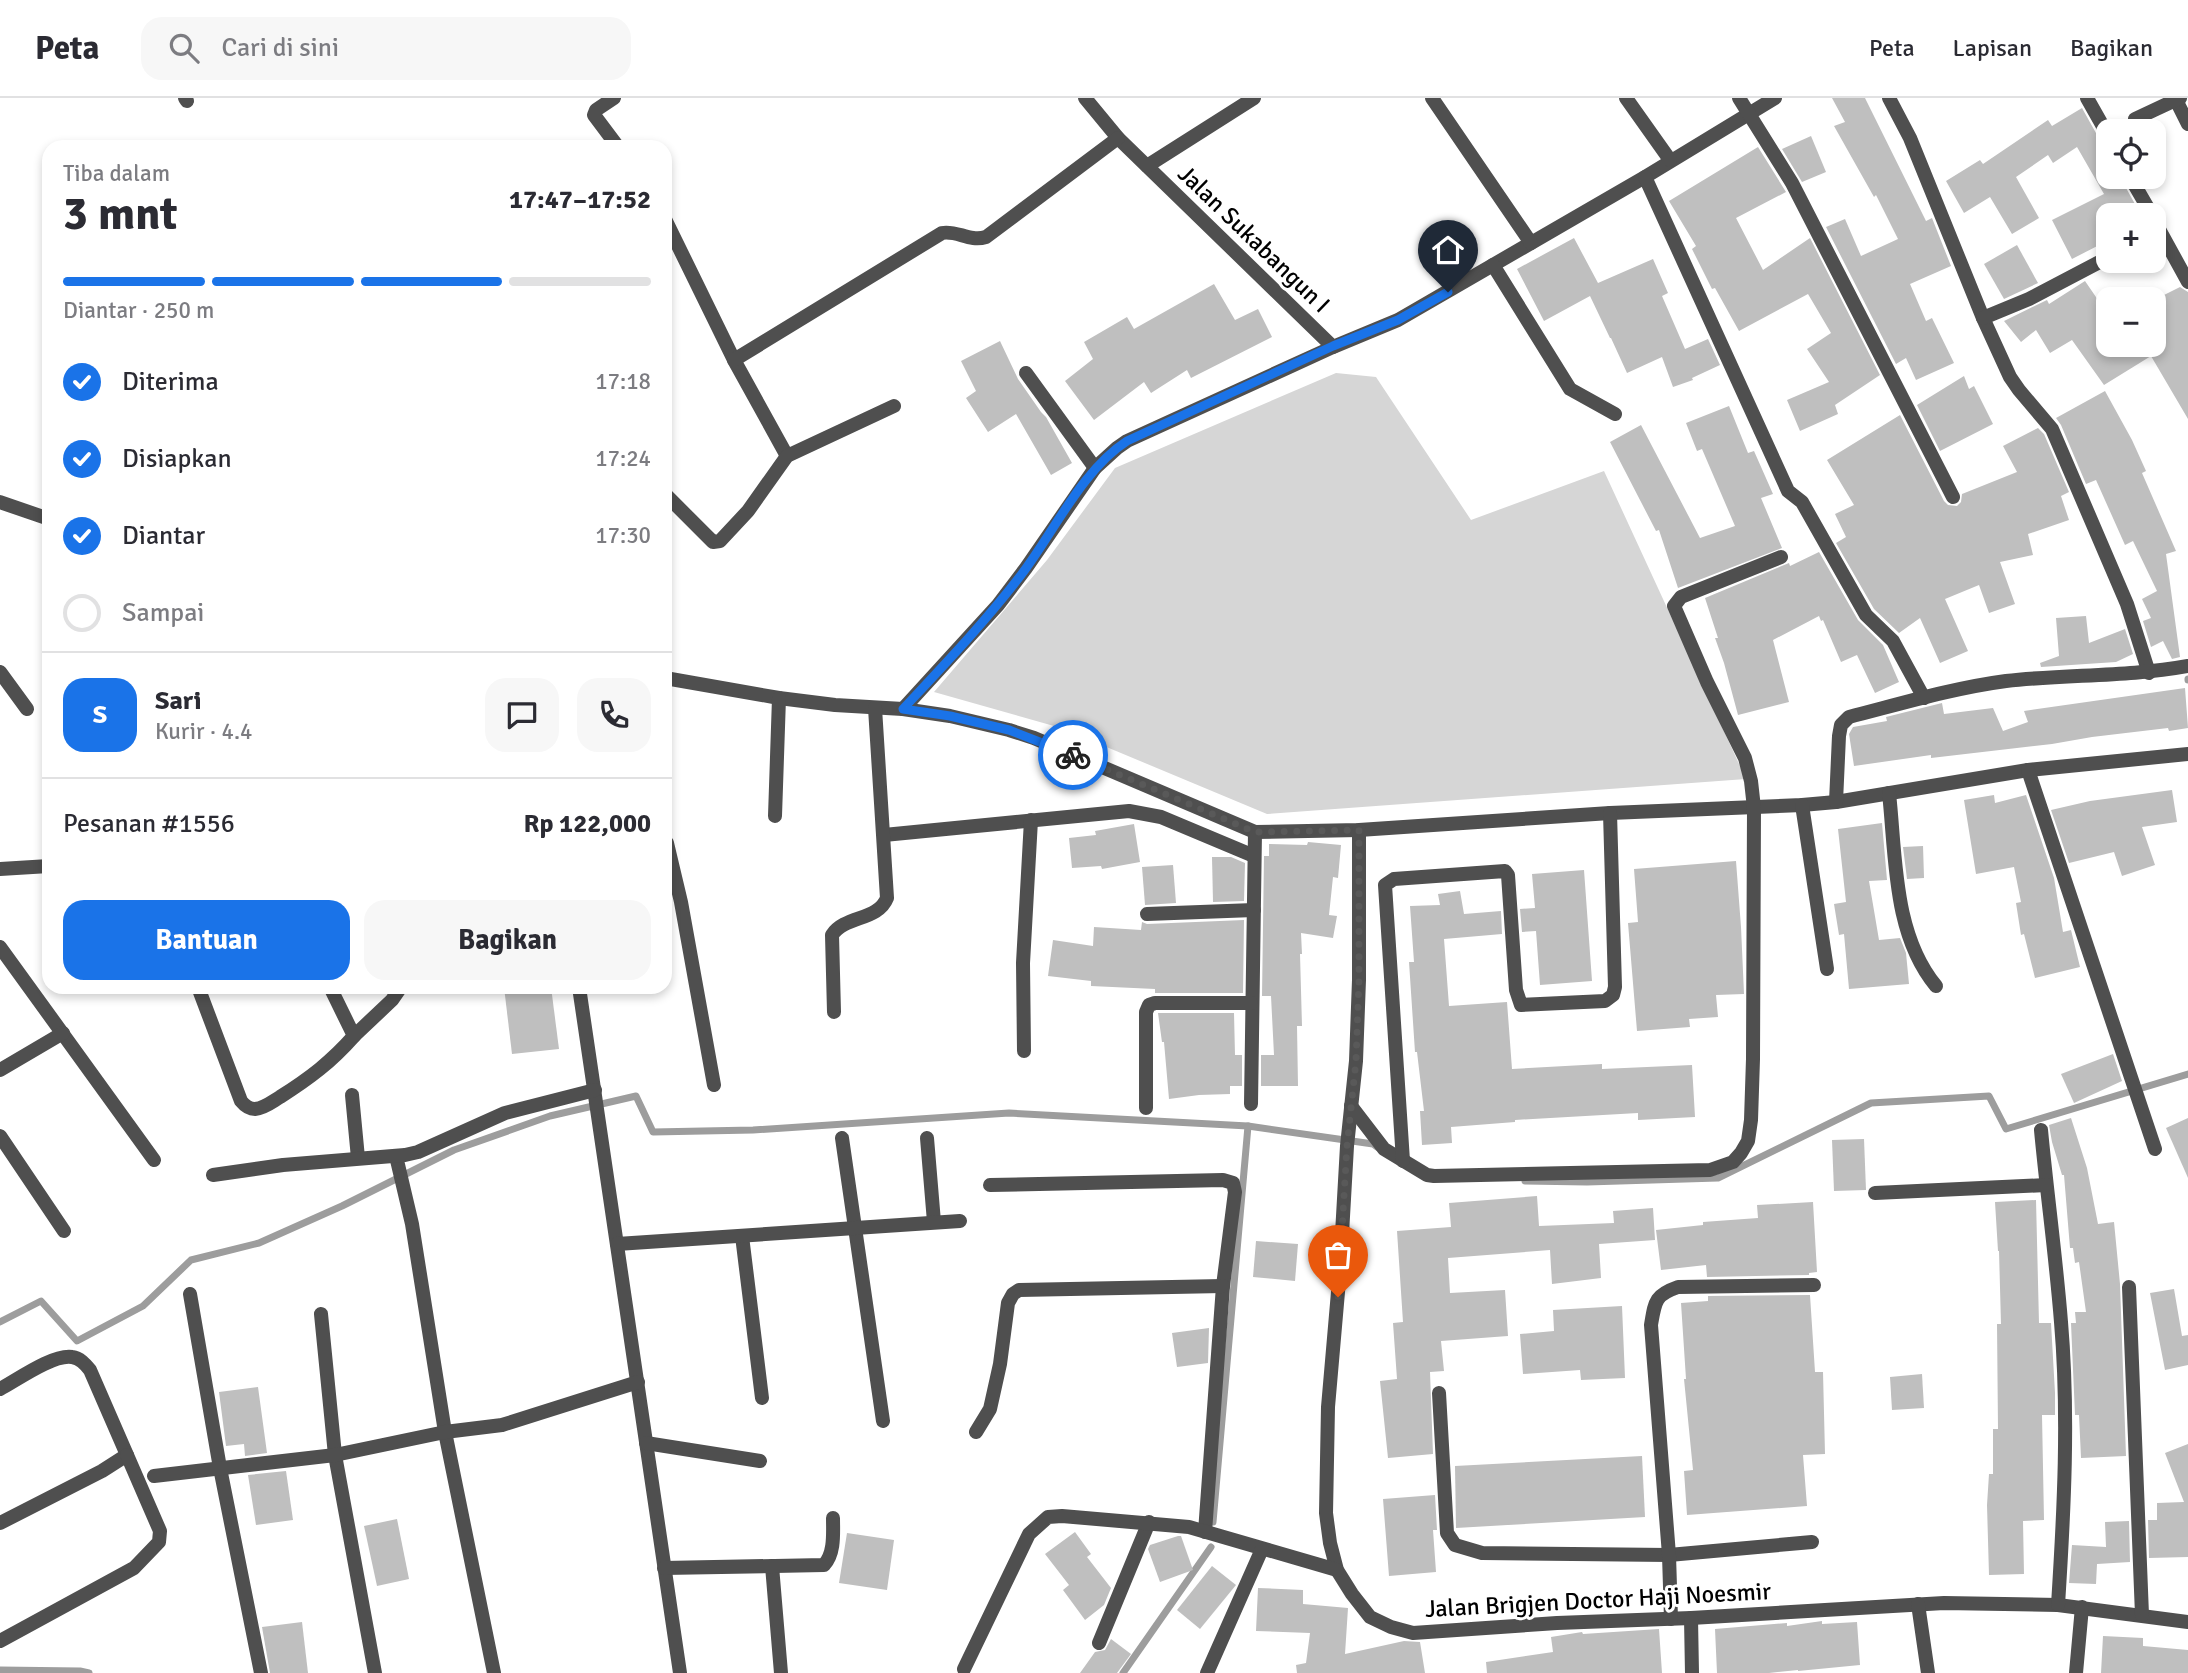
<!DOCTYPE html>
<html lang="id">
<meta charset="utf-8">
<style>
body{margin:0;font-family:Signika,sans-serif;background:#f7f7f7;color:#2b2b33;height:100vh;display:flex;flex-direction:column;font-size:26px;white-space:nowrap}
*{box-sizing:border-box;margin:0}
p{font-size:23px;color:#7c7c81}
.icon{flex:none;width:38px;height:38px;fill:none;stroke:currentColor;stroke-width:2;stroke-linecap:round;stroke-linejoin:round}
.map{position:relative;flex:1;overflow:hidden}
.side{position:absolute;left:42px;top:42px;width:630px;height:854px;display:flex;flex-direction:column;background:#fff;border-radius:21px;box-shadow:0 4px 10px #0003}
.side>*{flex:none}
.tools{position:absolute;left:2096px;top:21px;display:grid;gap:14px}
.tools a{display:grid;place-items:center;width:70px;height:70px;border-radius:14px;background:#fff;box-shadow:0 4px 10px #0003;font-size:35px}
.pin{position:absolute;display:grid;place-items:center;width:60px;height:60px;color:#fff;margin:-72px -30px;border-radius:50% 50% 50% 0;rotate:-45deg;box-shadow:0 0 7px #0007}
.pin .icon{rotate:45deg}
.courier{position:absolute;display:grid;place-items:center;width:70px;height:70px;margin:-35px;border:5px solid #1a73e8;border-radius:50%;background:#fff;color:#222;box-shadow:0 2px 9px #0007}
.summary em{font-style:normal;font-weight:700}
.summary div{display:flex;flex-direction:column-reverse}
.summary{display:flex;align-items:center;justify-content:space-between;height:119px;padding:0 21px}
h1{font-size:46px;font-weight:700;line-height:52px}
.bar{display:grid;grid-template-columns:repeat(4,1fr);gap:10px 7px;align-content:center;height:84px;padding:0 21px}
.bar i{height:9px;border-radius:5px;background:#e1e1e2}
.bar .selected{background:#1a73e8}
.bar p{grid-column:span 4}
.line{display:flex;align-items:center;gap:18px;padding:0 21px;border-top:2px solid #e1e1e2}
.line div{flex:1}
.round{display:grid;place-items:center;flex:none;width:74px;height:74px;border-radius:21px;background:#f7f7f7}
ol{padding:0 21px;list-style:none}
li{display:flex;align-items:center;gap:21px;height:77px}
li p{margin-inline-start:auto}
li .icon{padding:7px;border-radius:50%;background:#1a73e8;color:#fff;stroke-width:4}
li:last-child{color:#7c7c81}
li i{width:38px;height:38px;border:4px solid #e1e1e2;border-radius:50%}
.cta{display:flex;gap:14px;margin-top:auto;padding:14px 21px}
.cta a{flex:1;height:80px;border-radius:21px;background:#1a73e8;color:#fff;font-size:28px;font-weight:700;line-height:80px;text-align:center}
.cta a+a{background:#f7f7f7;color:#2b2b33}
header{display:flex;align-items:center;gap:42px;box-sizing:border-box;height:98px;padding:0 35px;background:#fff;border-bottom:2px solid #e1e1e2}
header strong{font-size:33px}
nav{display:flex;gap:38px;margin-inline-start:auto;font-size:24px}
.search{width:490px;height:63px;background:#f7f7f7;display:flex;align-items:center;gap:18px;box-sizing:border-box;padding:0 24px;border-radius:21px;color:#7c7c81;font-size:26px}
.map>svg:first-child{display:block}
.green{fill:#d6d6d6}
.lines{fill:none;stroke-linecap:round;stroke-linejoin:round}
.stream{stroke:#9d9d9d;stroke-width:7}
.building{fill:#bfbfbf}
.street{stroke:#4f4f4f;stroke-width:14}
.done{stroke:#595959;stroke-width:7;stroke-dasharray:0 12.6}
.route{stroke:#1a73e8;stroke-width:9}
.labels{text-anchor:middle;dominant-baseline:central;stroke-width:6;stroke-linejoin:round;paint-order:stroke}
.street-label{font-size:24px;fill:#000;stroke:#fff}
</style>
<header>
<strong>Peta</strong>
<div class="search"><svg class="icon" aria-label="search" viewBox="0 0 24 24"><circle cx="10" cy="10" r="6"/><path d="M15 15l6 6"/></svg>Cari di sini</div>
<nav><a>Peta</a><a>Lapisan</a><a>Bagikan</a></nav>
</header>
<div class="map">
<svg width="2188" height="1575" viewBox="0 0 2188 1575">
<rect width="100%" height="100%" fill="#fff"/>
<!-- green -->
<polygon class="green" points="1336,275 1376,279 1471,422 1604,373 1746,681 1267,716 1061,630 934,594 1047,462 1115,370"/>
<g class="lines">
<!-- stream -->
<g class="stream">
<polyline points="2188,581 2188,582"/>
<polyline points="1525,1083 1587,1084 1718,1080 1871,1005 1989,998 2006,1031 2188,976"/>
<polyline points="0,1224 41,1203 77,1243 143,1208 191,1162 259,1145 342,1108 454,1052 550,1018 636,998 653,1034 753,1032 1009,1015 1248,1028 1373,1046 1377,1049"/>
<polyline points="1213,1424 1248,1028"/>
<polyline points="0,1572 80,1573 89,1575"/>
<polyline points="1123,1575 1211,1449"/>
</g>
</g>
<!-- building -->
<g class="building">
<polygon points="1832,0 1865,0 1926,123 1932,120 1951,168 1910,186 1926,223 1932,220 1954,265 1916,282 1906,260 1896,266 1826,129 1845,121 1861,158 1898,141 1876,97 1874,99 1834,28 1845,24"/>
<polygon points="2082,10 2101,44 2109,49 2109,79 2120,79 2141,117 2109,117 2109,142 2072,161 2052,122 2104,96 2077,49 2053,65 2048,57 2016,79 2039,120 2012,136 1990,99 1964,115 1946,83 1980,62 1983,66 2048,22 2052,28"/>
<polygon points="1811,38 1826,74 1802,84 1782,51"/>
<polygon points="1758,49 1786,94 1736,120 1763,172 1810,140 1880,277 1835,307 1838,316 1800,333 1787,302 1829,284 1807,251 1831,235 1808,196 1739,233 1715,190 1712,191 1692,151 1696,148 1669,103"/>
<polygon points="1574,140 1598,185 1653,161 1668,195 1662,198 1685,251 1708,241 1720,267 1692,280 1693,282 1673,289 1662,259 1627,275 1611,240 1610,240 1590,198 1544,223 1517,171"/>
<polygon points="2017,147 2038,185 2004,201 1984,166"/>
<polygon points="2085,183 2109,218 2109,247 2154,247 2154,202 2180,189 2188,194 2188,321 2151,258 2104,287 2072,242 2050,255 2036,232 2021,244 2004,223 2047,202 2049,206"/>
<polygon points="1214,186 1235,222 1258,211 1272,239 1191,280 1187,272 1151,295 1144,284 1094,322 1065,283 1093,261 1084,244 1127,219 1134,231"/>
<polygon points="1000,243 1018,281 1041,314 1046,319 1072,365 1051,377 1016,316 988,334 966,300 976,293 961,263"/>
<polygon points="1964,278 1969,291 1974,288 1993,326 1940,353 1917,307"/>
<polygon points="2105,293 2132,342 2146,373 2142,375 2176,453 2166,456 2180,559 2172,561 2163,543 2151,549 2143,523 2151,520 2142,501 2157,493 2133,443 2125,447 2096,382 2086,386 2061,327 2056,320"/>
<polygon points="1729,308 1748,355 1754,353 1773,396 1761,400 1782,450 1678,490 1659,432 1656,433 1610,344 1641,327 1700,440 1735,428 1702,351 1697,353 1686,325"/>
<polygon points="1900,317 1944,403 1948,407 1957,408 1961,404 1962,396 2017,374 2003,348 2038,330 2044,336 2069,394 2061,398 2069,422 2028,436 2033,457 2000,464 2015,506 1989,515 1979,487 1945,501 1968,553 1940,565 1920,520 1899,535 1874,511 1836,445 1846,439 1835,416 1854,407 1827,362"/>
<polygon points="1819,454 1858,522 1883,547 1899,584 1875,595 1857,557 1841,564 1823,522 1821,523 1819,518 1773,542 1789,604 1738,617 1724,565 1715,540 1718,540 1705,500 1789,465 1790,468"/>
<polygon points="2086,518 2089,545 2125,531 2133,556 2116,564 2041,569 2040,565 2059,558 2056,520"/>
<polygon points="2185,590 2188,630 2169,633 2168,630 2092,639 2052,646 1931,660 1931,657 1854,668 1849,636 1853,629 1887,623 1886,619 1942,605 1944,616 1993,610 2003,633 2028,624 2024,613"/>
<polygon points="2172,692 2177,724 2142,729 2155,767 2122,778 2114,754 2069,765 2051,712 2090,703"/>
<polygon points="1994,697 1995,705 2026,697 2054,780 2063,834 2071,832 2080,869 2035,880 2024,836 2021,837 2016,805 2021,804 2014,769 1976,776 1964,702"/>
<polygon points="1882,725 1887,782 1869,783 1879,842 1900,840 1906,855 1909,886 1849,891 1844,836 1839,837 1834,806 1846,804 1838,731"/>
<polygon points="1134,726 1140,764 1102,771 1101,768 1072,770 1069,740 1096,737 1095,733"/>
<polygon points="1308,744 1341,747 1338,780 1333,779 1329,817 1337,818 1333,840 1301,835 1302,856 1300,856 1302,928 1297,928 1298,988 1261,988 1261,957 1274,957 1271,898 1262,898 1264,758 1269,758 1269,746 1307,747"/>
<polygon points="1923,748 1924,780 1907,781 1903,749"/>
<polygon points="1212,759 1231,759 1245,765 1244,803 1213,804"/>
<polygon points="1736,763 1741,829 1744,896 1716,897 1718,919 1689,921 1690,929 1637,933 1628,825 1638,824 1634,771"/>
<polygon points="1173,767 1176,805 1145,807 1142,769"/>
<polygon points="1584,772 1592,883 1540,887 1536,833 1522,834 1520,811 1535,810 1532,776"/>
<polygon points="1460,793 1464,816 1501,813 1502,836 1444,841 1449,908 1507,904 1512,971 1602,966 1602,971 1692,967 1695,1019 1638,1022 1638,1015 1515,1022 1515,1024 1451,1029 1452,1045 1422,1047 1420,1013 1424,1013 1417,954 1415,954 1409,864 1414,864 1410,808 1440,807 1438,796"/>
<polygon points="1244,822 1243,895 1155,895 1155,891 1091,888 1091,883 1048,878 1053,842 1093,848 1094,829 1141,832 1142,824 1147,826"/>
<polygon points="504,889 551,889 559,951 512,956"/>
<polygon points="1158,915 1234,915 1235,957 1242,957 1242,988 1230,988 1230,996 1199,997 1169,1001 1164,944 1162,944"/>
<polygon points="2113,956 2122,983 2074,1005 2061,976"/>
<polygon points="2071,1020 2087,1070 2098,1126 2114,1124 2120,1186 2126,1358 2081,1360 2079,1317 2075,1317 2071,1225 2076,1225 2075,1214 2086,1214 2079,1164 2075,1165 2073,1150 2070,1150 2064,1077 2062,1077 2052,1044 2049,1027"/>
<polygon points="2188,1020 2188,1080 2166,1030"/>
<polygon points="1864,1041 1866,1092 1834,1093 1832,1042"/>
<polygon points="1537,1098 1539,1128 1614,1125 1613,1113 1653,1110 1655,1142 1599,1146 1601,1180 1552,1186 1550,1152 1448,1160 1450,1195 1505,1192 1508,1238 1441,1243 1444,1273 1430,1274 1433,1356 1388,1360 1380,1283 1397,1281 1393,1225 1403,1224 1397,1133 1451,1129 1449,1105"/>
<polygon points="2036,1102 2039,1225 2051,1225 2055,1295 2055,1317 2042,1317 2044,1422 2023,1423 2024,1476 1989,1477 1987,1407 1989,1376 1993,1376 1993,1331 1998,1331 1997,1226 2001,1226 1999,1153 1998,1153 1995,1104"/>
<polygon points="1813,1104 1817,1174 1809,1175 1809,1177 1707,1179 1706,1167 1661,1172 1656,1132 1703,1127 1703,1124 1758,1120 1757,1107"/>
<polygon points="1256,1143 1298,1146 1295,1183 1253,1179"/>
<polygon points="2174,1191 2182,1238 2188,1237 2188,1267 2165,1272 2150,1195"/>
<polygon points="1810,1197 1815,1274 1823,1274 1825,1356 1803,1357 1807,1408 1687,1417 1684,1373 1693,1372 1684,1281 1686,1281 1681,1205 1708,1203 1708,1198"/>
<polygon points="1622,1208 1625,1280 1581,1282 1580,1272 1523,1276 1520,1236 1554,1233 1553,1212"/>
<polygon points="1209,1230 1208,1265 1177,1269 1172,1235"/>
<polygon points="1922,1276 1924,1310 1892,1312 1890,1279"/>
<polygon points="258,1289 267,1355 245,1358 244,1346 226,1348 219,1294"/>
<polygon points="2188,1346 2188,1459 2149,1460 2148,1422 2157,1422 2157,1405 2184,1404 2165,1355"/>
<polygon points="1642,1358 1645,1419 1456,1430 1455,1368"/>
<polygon points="286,1373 293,1422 256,1427 248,1377"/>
<polygon points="1435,1397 1437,1432 1433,1432 1436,1474 1389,1478 1383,1401"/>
<polygon points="397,1421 409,1481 377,1488 364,1428"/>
<polygon points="2129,1423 2130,1464 2097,1466 2096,1486 2069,1485 2072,1447 2106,1449 2105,1424"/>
<polygon points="1075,1434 1091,1456 1087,1459 1111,1490 1104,1507 1085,1522 1063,1492 1069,1487 1045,1456"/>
<polygon points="847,1435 894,1442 887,1492 839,1485"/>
<polygon points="1178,1438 1181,1438 1193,1472 1160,1484 1148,1451 1150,1447"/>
<polygon points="1212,1468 1236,1487 1200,1531 1177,1512"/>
<polygon points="1258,1490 1303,1492 1303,1506 1348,1510 1345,1556 1404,1543 1420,1544 1425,1575 1297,1575 1296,1567 1306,1565 1310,1535 1256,1533"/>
<polygon points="1822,1523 1822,1526 1857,1524 1860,1567 1798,1573 1798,1572 1769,1575 1717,1575 1715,1531 1787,1525 1787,1528"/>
<polygon points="302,1524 308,1575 270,1575 262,1529"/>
<polygon points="1659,1531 1662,1575 1487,1575 1486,1564 1553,1554 1551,1539 1582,1534 1583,1536"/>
<polygon points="2103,1538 2143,1540 2143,1548 2188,1552 2188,1575 2101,1575"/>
<polygon points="1111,1541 1131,1556 1117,1575 1080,1575 1095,1554 1105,1552"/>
</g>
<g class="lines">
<!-- street -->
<g class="street">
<polyline points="185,0 187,3"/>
<polyline points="614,0 596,12 594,17 618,49"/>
<polyline points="1085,0 1118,40 1333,249 1398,222 1645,79 1775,0"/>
<polyline points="1432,0 1531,145"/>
<polyline points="1626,0 1670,62"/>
<polyline points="1739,0 1792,85 1953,399"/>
<polyline points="1889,0 1910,40 1983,220 2010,279 2019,292 2052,331 2127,506 2149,575"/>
<polyline points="2087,0 2109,39"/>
<polyline points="2176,2 2188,26"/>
<polyline points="2135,21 2180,0"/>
<polyline points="1147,68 1254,0"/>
<polyline points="1645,79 1788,393 1802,404 1866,517 1893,543 1924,600"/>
<polyline points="2130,79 2152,117"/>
<polyline points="665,121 734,262 787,358"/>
<polyline points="2154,122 2188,184"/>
<polyline points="1493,167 1570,291 1615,316"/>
<polyline points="1983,220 2029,201 2109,159"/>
<path d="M 734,262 L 942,135 C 957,132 969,144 986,139 L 1118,40"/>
<polyline points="1026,275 1095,370"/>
<polyline points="665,396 713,444 720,443 748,413 787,358 894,308"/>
<polyline points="0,404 49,421"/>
<polyline points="0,574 27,611"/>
<polyline points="665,580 779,600 835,607 903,611 950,618 1009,632 1034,640 1255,734 1359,732 1610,715 1802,707 1836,704 2028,672 2188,656"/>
<polyline points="903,611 998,507 1026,470 1095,370 1117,350 1127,343 1333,249"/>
<polyline points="2028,672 2155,1051"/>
<path d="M 1889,695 C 1896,759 1893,836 1936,888"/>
<path d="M 1836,704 L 1839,638 L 1841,627 L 1849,619 C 1900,606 1953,590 2006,583 C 2067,576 2128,579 2188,568"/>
<polyline points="1802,707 1827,871"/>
<polyline points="775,718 779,600"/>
<polyline points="1359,732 1359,882 1356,963 1347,1048 1340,1171 1328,1309 1326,1415 1330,1445 1337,1472 1352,1496 1370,1519 1391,1529 1413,1535 1557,1525 1691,1520 1944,1505 2058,1507 2188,1524"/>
<polyline points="884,737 1129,713 1161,719 1254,758"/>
<polyline points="665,743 667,745 681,804 714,987"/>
<polyline points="0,771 49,768"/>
<polyline points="1147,816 1254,812"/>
<polyline points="0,849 154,1062"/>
<path d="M 198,889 L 241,1003 C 245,1008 249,1011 255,1011 C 265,1010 273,1003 280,999 C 310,980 331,964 354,938 L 330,889"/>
<polyline points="579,889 680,1575"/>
<path d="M 834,914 L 832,837 C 845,817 878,823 887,800 L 875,610"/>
<polyline points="354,938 392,902 401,889"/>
<polyline points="1024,953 1023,865 1031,722"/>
<polyline points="0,972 63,935"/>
<polyline points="352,997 358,1060"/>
<polyline points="1251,1006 1255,734"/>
<polyline points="1351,1008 1384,1051 1427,1077 1434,1078 1710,1072 1733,1064 1741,1055 1748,1043 1751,1022 1753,961 1754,710 1751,683 1745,660 1707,584 1674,508 1681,499 1781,459"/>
<polyline points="1146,1010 1146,914 1149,907 1155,905 1251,905"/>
<path d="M 2041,1032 C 2047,1096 2056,1160 2061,1224 C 2069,1318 2064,1413 2058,1507"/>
<polyline points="0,1038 64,1133"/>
<polyline points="842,1040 883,1323"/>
<polyline points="927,1040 934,1124"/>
<polyline points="396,1058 412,1126 445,1334 494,1575"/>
<polyline points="1403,1063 1385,787 1394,781 1505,773 1508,777 1516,892 1521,907 1605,903 1613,897 1615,889 1610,715"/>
<polyline points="213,1077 283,1067 405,1057 418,1054 505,1015 595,992"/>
<polyline points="990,1087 1223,1082 1233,1085 1235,1094 1223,1188 1205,1434"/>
<polyline points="1875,1095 2046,1087"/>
<polyline points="742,1138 762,1300"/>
<polyline points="617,1146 960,1123"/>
<polyline points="2129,1189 2142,1517"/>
<polyline points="190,1196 220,1370 261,1575"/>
<polyline points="321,1216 335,1357 375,1575"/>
<path d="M 0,1291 C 17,1282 53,1256 72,1259 C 80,1260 85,1266 90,1272 L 127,1357 L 102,1373 L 0,1425"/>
<polyline points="1439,1295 1447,1435 1455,1447 1482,1455 1669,1457 1812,1444"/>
<polyline points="976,1334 990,1311 1000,1266 1008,1205 1013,1196 1019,1192 1223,1188"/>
<polyline points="646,1345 760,1363"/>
<polyline points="154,1378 335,1357 445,1334 502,1327 638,1284"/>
<polyline points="772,1468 781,1575"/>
<path d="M 664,1470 L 824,1467 C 835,1455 833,1435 833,1420"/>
<polyline points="1918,1506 1928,1575"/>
<polyline points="1691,1520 1692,1575"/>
<path d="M 1671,1521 L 1669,1457 L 1651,1227 C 1655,1203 1655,1197 1678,1189 L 1814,1187"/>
<polyline points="0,1543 134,1470 159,1444 160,1433 127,1357"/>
<polyline points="1099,1545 1149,1424"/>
<polyline points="964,1571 1029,1436 1048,1419 1062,1418 1189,1429 1337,1472"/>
<polyline points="1207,1575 1262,1451"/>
<polyline points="2076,1575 2082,1509"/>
</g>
</g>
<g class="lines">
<!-- done -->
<polyline class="done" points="1073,657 1255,734 1359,732 1359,882 1356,963 1347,1048 1338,1199"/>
<!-- route -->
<path class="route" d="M 1073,657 L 1009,632 L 950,618 L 903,611 C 944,567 985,524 1021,477 C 1054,434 1082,372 1127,343 L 1333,248 L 1398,222 L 1448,194"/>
</g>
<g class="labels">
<!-- street labels -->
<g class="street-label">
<text transform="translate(1254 141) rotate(44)">Jalan Sukabangun I</text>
<text transform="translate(1598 1502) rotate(-3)">Jalan Brigjen Doctor Haji Noesmir</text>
</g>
</g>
</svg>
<div class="tools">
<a><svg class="icon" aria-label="locate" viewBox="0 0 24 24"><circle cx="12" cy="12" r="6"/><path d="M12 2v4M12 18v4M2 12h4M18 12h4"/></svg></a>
<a>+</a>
<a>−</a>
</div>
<div class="pin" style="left:1338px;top:1199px;background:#ea580c"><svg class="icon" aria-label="bag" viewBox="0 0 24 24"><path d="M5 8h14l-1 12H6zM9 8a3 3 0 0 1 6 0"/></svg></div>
<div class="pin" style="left:1448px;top:194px;background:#1f2937"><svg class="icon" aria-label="home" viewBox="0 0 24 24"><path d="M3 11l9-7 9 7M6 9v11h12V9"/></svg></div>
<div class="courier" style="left:1073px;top:657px"><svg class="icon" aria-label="bike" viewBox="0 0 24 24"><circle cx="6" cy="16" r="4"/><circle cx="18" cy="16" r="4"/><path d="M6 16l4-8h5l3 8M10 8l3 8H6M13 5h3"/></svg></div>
<section class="side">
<div class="summary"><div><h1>3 mnt</h1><p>Tiba dalam</p></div><em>17:47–17:52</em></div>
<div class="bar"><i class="selected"></i><i class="selected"></i><i class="selected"></i><i></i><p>Diantar · 250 m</p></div>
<ol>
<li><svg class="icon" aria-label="check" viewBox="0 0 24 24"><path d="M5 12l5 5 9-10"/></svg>Diterima<p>17:18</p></li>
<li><svg class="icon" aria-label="check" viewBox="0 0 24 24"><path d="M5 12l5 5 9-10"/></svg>Disiapkan<p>17:24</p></li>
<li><svg class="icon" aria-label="check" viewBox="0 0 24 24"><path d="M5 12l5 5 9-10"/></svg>Diantar<p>17:30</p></li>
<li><i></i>Sampai</li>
</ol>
<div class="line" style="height:126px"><b class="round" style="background:#1a73e8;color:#fff">S</b><div><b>Sari</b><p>Kurir · 4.4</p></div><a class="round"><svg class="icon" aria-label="chat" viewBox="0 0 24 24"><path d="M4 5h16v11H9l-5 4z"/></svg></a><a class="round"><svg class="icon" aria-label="phone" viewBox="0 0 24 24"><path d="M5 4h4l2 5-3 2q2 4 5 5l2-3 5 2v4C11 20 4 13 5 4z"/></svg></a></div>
<div class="line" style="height:91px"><div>Pesanan #1556</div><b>Rp 122,000</b></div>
<div class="cta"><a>Bantuan</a><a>Bagikan</a></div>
</section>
</div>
